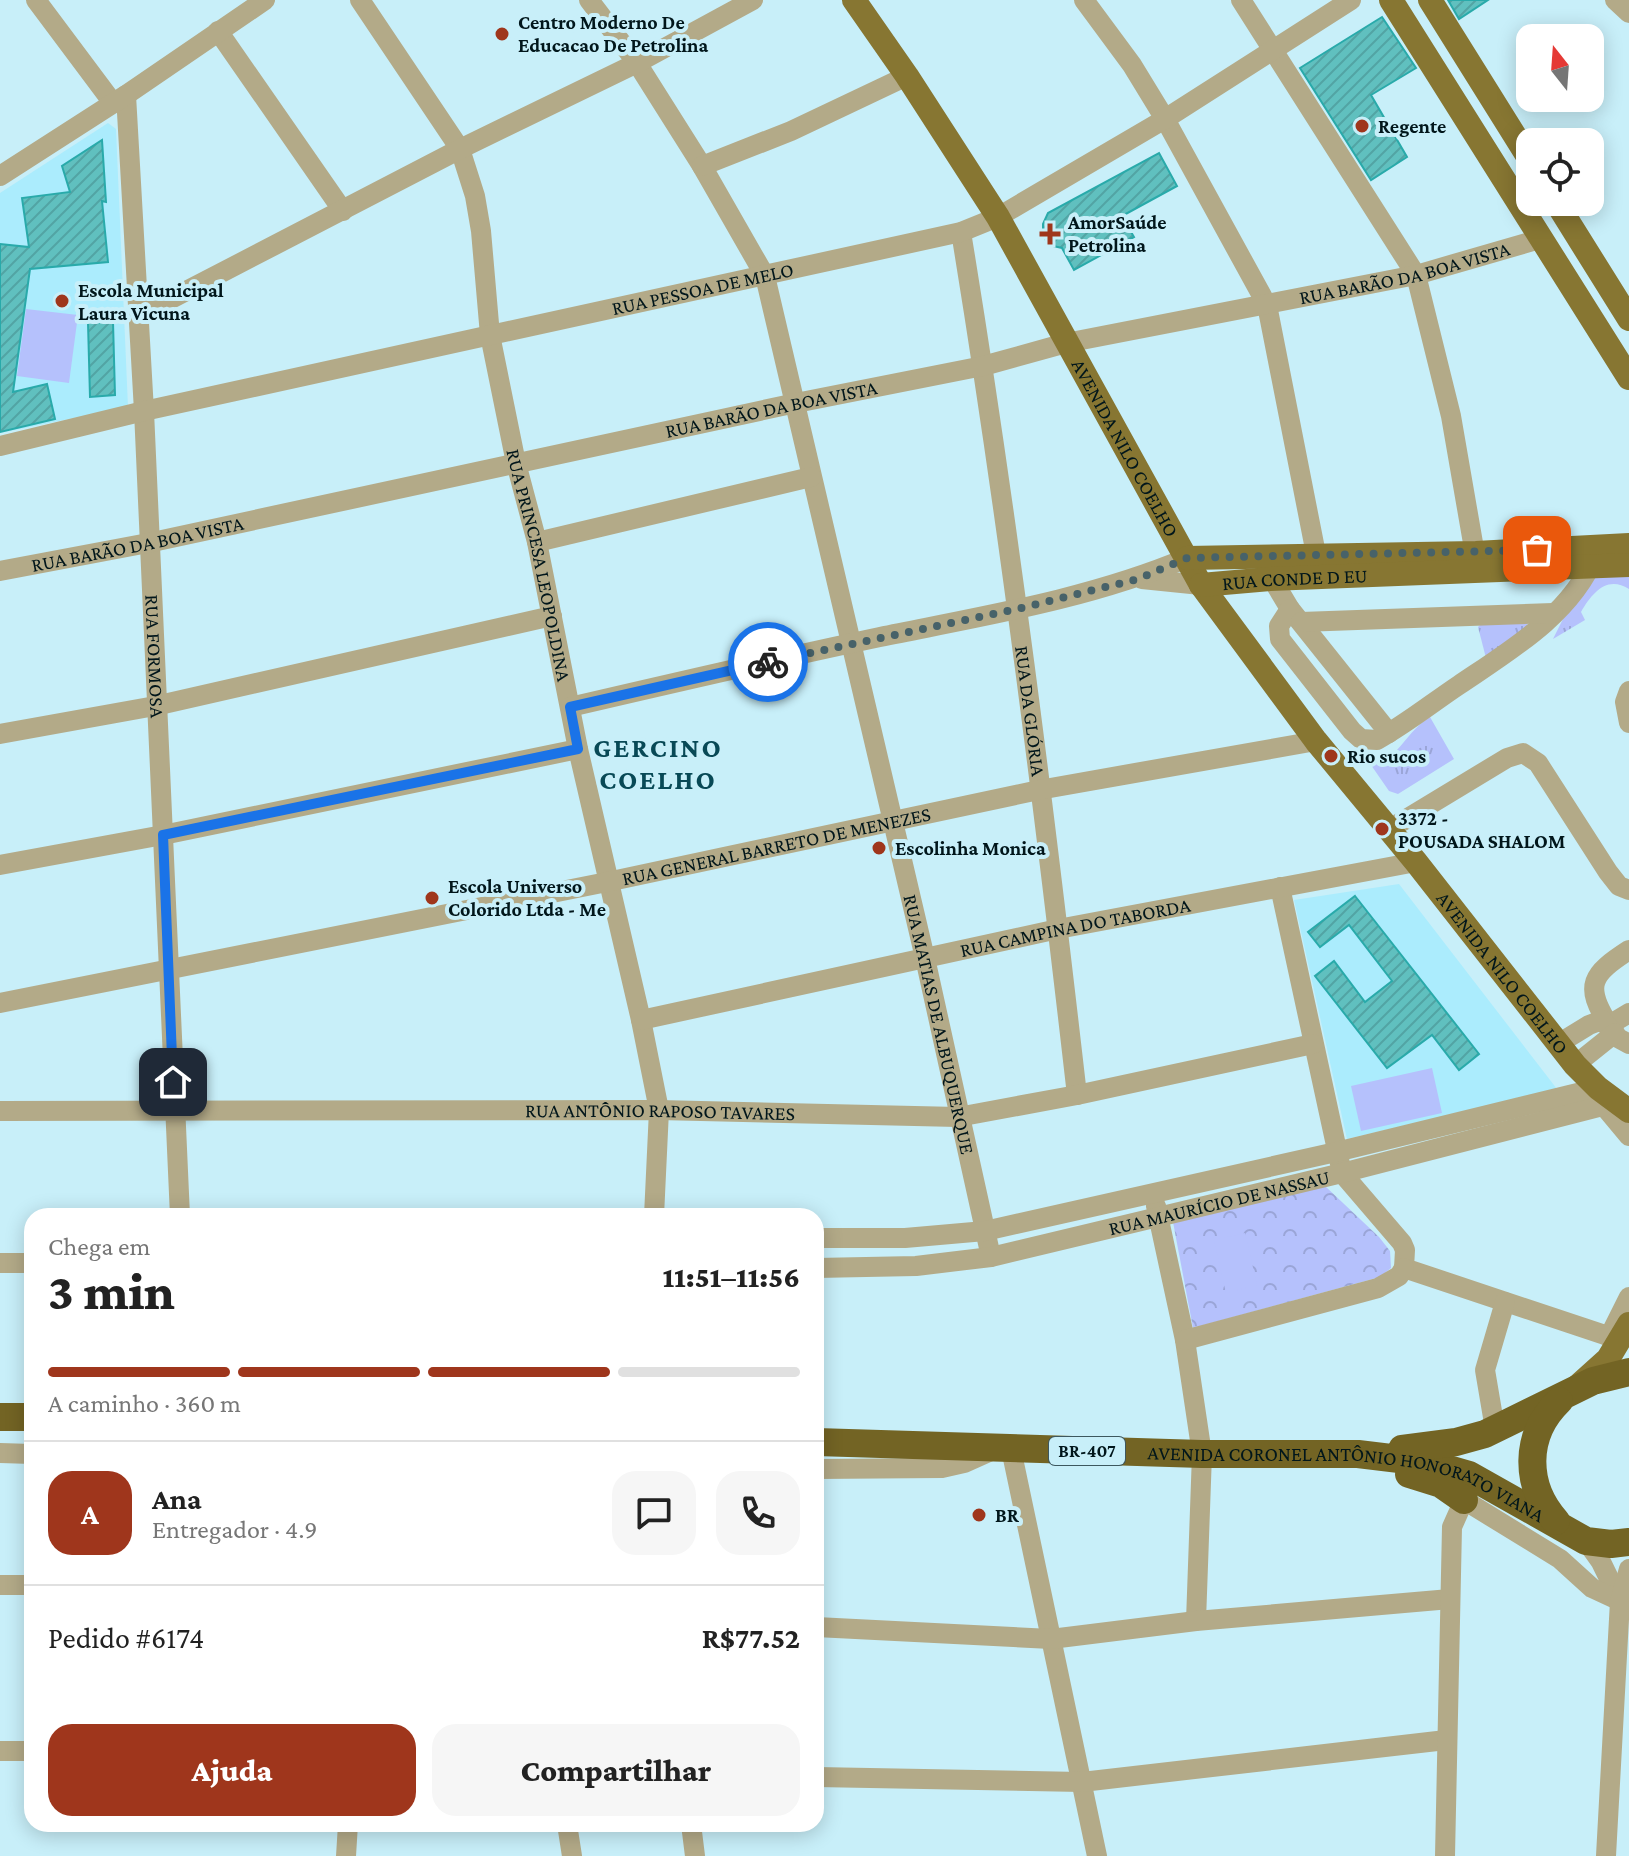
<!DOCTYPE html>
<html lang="pt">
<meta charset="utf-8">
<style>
body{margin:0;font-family:"Crimson Pro",serif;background:#f6f6f6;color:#222;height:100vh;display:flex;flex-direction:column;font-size:30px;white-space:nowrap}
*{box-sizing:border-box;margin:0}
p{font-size:26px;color:#767676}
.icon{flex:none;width:44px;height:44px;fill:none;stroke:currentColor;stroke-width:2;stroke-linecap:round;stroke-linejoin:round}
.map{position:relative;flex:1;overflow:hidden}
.drawer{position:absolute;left:24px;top:1208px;width:800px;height:624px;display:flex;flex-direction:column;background:#fff;border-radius:24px;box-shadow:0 4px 20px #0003}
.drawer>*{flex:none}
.needle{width:52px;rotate:343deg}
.controls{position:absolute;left:1516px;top:24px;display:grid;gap:16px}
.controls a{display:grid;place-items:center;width:88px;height:88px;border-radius:16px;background:#fff;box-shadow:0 4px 20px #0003;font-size:40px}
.pin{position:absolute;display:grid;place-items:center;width:68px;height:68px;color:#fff;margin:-34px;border-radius:16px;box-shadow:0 4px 12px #0006}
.courier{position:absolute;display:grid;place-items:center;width:80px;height:80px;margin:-40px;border:6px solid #1a73e8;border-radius:50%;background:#fff;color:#222;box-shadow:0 2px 10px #0007}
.head em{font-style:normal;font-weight:800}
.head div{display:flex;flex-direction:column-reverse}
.head{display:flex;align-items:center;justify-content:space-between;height:136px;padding:0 24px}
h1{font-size:52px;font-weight:800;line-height:60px}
.bar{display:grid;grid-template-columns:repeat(4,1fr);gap:12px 8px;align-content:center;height:96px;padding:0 24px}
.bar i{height:10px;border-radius:6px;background:#e0e0e0}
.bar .active{background:#9f361c}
.bar p{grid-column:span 4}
.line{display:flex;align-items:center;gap:20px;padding:0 24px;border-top:2px solid #e0e0e0}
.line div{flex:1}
.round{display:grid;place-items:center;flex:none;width:84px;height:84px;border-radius:24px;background:#f6f6f6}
.cta{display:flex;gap:16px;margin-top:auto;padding:16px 24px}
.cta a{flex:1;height:92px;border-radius:24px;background:#9f361c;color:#fff;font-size:32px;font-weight:800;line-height:92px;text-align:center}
.cta a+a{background:#f6f6f6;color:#222}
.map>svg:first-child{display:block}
.built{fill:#abecfd}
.grass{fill:url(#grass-tufts)}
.forest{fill:url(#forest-crowns)}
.pitch{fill:#b5c1fc}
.building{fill:url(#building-hatch);stroke:#29aaaa;stroke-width:2}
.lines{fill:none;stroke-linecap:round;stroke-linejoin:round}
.minor{stroke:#b3aa88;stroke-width:20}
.major{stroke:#877632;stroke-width:24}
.highway{stroke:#736424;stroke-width:28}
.done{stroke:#476269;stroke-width:8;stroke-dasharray:0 14.4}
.route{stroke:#1a73e8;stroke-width:10}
.poi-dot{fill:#9f361c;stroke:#c8eff9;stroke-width:3}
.labels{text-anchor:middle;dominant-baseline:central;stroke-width:8;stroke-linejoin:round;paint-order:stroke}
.shield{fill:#c8eff9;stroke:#3d575e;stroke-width:2}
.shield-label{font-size:18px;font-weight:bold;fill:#01161b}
.poi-label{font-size:20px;font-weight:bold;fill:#01161b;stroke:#c8eff9;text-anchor:start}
.street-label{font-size:20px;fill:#01161b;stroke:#c8eff9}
.district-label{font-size:28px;font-weight:bold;letter-spacing:2px;fill:#084956;stroke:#c8eff9}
</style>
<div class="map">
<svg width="1629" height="1856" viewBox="0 0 1629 1856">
<defs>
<pattern id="grass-tufts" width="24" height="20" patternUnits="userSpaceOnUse" patternTransform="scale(2)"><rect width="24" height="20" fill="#b5c1fc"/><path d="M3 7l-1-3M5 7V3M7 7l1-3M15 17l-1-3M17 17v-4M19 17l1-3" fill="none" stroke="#9aa5d7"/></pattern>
<pattern id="forest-crowns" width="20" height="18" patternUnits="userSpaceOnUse" patternTransform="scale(2)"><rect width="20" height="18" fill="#b5c1fc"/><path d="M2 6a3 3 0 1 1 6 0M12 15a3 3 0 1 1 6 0" fill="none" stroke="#9aa5d7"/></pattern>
<pattern id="building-hatch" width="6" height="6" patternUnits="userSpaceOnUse" patternTransform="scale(2)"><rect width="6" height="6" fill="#60c0bf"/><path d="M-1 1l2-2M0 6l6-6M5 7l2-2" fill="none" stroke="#52a4a4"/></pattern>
</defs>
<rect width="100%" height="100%" fill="#c8eff9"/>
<!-- built -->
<g class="built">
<polygon points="108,123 116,129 128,407 0,433 0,193"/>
<polygon points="1399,884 1557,1089 1347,1139 1294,900"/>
</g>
<!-- grass -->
<g class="grass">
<path d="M 1627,575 L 1629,577 L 1629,589 C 1607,575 1592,593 1581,612 L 1585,620 L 1553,639 L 1566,613 L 1595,576 Z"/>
<polygon points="1484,621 1527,621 1528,630 1486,658 1478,627"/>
<path d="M 1430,717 L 1454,759 L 1398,794 L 1389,791 L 1371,765 C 1399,760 1406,731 1430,717 Z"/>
</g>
<!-- forest -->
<polygon class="forest" points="1325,1186 1379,1237 1390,1251 1391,1268 1380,1277 1193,1328 1173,1222"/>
<!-- pitch -->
<g class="pitch">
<polygon points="26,309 78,315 69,383 17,376"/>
<polygon points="1432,1068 1442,1113 1361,1131 1351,1086"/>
<polygon points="1245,1233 1257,1285 1226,1293 1214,1240"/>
</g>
<!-- building -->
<g class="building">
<polygon points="1448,0 1488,0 1459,19"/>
<polygon points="1382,17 1416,68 1371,95 1407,157 1371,180 1300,68"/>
<polygon points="102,140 106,202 102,201 108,262 30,269 13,392 47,384 55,419 0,432 0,244 29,247 22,198 70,192 62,166"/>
<polygon points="1159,153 1177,186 1122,216 1134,237 1074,270 1062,248 1048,245 1043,234 1043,224 1048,213"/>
<polygon points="113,322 115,395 90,397 88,323"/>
<polygon points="1355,896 1479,1054 1459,1070 1432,1035 1387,1068 1315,976 1334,961 1365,1002 1392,981 1349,925 1320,947 1308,932"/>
</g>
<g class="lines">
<!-- minor -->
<g class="minor">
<polyline points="36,0 113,103"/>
<path id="s1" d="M 360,0 L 460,149 L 475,196 L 481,231 L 490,335 L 516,463 L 537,542 L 578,749 L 641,1020 L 659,1110 L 654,1216"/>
<path id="s2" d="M 589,0 L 637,63 L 702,166 L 765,276 L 925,958 L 991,1257"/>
<polyline points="1084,0 1132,65 1165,119 1267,305 1316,554"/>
<polyline points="1241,0 1416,275 1451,416 1477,566"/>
<polyline points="1615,0 1629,13"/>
<polyline points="218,31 343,211"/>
<path id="s3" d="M 126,95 L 144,411 L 180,1216"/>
<polyline points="702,166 791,131 907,76"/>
<polyline points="0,176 126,95 265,0"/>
<path id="s4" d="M 961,232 C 1008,518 1044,807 1077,1095"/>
<polyline points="138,316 460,149 637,63 753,0"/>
<path id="s5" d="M 0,446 L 144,411 L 961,232 L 998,217 L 1165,119 L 1351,0"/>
<polyline points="537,542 811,477"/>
<polyline points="1265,567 1290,609 1389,733"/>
<path id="s6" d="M 0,571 L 148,543 L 796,403 L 983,366 L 1066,343 L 1416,275 L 1540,239"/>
<polyline points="1142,579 1201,585"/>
<path d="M 1290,609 L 1279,626 L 1280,639 L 1352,731 L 1361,739 L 1377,740 C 1406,724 1432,703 1459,685 C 1509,651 1571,615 1595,556"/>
<polyline points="1301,622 1553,613"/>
<polyline points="1629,691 1625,702 1629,723"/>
<path d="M 570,707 C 673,683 776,659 880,637 C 983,616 1089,599 1187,558"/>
<polyline points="0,734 155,706 552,616"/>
<polyline points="1388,830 1507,758 1523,753 1538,763 1608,872 1619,886 1629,890"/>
<polyline points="0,865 163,835 578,749"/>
<polyline points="1280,887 1342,1173 1402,1243 1405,1250 1404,1268 1620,1340"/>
<path d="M 1629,950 C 1592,974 1583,985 1609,1025 L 1629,1013"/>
<path id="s7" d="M 0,1003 L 607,882 L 1039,790 L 1316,741"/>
<path id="s8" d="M 641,1020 L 1058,929 L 1416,862"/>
<polyline points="1558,1044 1589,1025 1602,1020 1618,1038 1629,1044"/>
<polyline points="1575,1065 1615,1033"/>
<polyline points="1604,1106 1629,1136"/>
<path id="s9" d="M 0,1111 L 659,1110 L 958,1117 L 1077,1095 L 1313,1044"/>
<polyline points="1156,1206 1185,1340 1202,1454 1196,1621"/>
<polyline points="816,1238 905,1238 985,1231 1336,1152 1598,1088"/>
<polyline points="0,1263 32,1263"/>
<path id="s10" d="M 816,1268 L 916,1266 L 991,1257 L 1342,1173 L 1618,1102"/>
<polyline points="1609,1337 1629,1297"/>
<polyline points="1185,1340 1378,1288 1399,1276 1404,1268"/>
<polyline points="1495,1429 1485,1370 1505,1302"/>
<polyline points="1011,1449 1097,1856"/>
<polyline points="0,1453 32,1454"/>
<polyline points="816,1469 942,1468 964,1463 993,1450"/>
<polyline points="1586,1541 1601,1562 1620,1601"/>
<polyline points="0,1585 32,1585"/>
<polyline points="816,1627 1051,1639 1196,1621 1450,1599"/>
<polyline points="0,1751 32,1751"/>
<polyline points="816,1777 1082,1782 1446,1740"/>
<polyline points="567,1824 572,1856"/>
<polyline points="691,1824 695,1856"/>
<polyline points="346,1856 348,1824"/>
<polyline points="1445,1856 1452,1527 1464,1500 1560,1559 1592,1588 1620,1601"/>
<polyline points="1606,1856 1620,1601 1629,1569"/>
</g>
<!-- major -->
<g class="major">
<path id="s11" d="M 854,0 L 907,76 L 998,217 L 1201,585 L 1316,741 L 1416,862 L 1575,1065 L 1598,1088 L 1629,1111"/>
<polyline points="1391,0 1629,378"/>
<polyline points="1430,0 1530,160"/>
<polyline points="1556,202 1629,319"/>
<polyline points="1187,558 1476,553 1629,545"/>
<path id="s12" d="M 1201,585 L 1270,579 L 1629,565"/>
<polyline points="1578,1386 1608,1359 1629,1324"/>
</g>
<!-- highway -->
<g class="highway">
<polyline points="0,1417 32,1417"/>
<path id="s13" d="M 816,1442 L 1202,1454 L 1358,1454 L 1424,1462 L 1469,1475 L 1586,1541 L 1611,1544 L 1629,1542"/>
<polyline points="1402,1449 1456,1442 1485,1434 1593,1381 1629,1372"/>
<polyline points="1409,1474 1441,1484 1464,1500"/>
<path d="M 1556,1521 C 1524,1485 1524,1435 1559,1401"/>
</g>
</g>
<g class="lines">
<!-- done -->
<polyline class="done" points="768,662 1017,609 1138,579 1187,558 1537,550"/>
<!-- route -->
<polyline class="route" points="173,1082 163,835 578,749 570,707 768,662"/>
</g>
<!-- markers -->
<g class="poi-dot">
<circle cx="502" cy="34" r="8"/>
<circle cx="1362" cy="126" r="8"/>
<path d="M1046 222h8v8h8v8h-8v8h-8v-8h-8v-8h8z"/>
<circle cx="62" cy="301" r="8"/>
<circle cx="1331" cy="756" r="8"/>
<circle cx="1382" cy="829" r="8"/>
<circle cx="879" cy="848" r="8"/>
<circle cx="432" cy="898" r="8"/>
<circle cx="979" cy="1515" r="8"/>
</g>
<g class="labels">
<!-- shield labels -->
<rect class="shield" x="1049" y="1437" width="76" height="28" rx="6"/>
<g class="shield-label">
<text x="1087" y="1451">BR-407</text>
</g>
<!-- poi labels -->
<g class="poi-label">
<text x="518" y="22">Centro Moderno De<tspan x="518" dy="23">Educacao De Petrolina</tspan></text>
<text x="1378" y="126">Regente</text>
<text x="1068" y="222">AmorSaúde<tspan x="1068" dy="23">Petrolina</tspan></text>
<text x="78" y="290">Escola Municipal<tspan x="78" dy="23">Laura Vicuna</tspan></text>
<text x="1347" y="756">Rio sucos</text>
<text x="1398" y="818">3372 -<tspan x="1398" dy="23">POUSADA SHALOM</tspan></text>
<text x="895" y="848">Escolinha Monica</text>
<text x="448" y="886">Escola Universo<tspan x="448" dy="23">Colorido Ltda - Me</tspan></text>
<text x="995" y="1515">BR</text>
</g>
<!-- street labels -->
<g class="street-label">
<text stroke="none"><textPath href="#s6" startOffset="1436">RUA BARÃO DA BOA VISTA</textPath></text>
<text stroke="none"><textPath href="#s5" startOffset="720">RUA PESSOA DE MELO</textPath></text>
<text stroke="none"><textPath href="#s6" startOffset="788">RUA BARÃO DA BOA VISTA</textPath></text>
<text stroke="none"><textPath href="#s11" startOffset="524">AVENIDA NILO COELHO</textPath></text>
<text stroke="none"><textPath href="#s6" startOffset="140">RUA BARÃO DA BOA VISTA</textPath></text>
<text stroke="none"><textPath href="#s1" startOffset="604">RUA PRINCESA LEOPOLDINA</textPath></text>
<text stroke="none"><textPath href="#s12" startOffset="94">RUA CONDE D EU</textPath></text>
<text stroke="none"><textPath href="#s3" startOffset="562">RUA FORMOSA</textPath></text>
<text stroke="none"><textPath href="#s4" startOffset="484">RUA DA GLÓRIA</textPath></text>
<text stroke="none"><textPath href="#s7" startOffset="792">RUA GENERAL BARRETO DE MENEZES</textPath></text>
<text stroke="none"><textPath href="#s8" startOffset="444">RUA CAMPINA DO TABORDA</textPath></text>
<text stroke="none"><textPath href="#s11" startOffset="1172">AVENIDA NILO COELHO</textPath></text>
<text stroke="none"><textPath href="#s2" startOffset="1096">RUA MATIAS DE ALBUQUERQUE</textPath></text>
<text stroke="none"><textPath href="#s9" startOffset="660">RUA ANTÔNIO RAPOSO TAVARES</textPath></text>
<text stroke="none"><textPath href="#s10" startOffset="410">RUA MAURÍCIO DE NASSAU</textPath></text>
<text stroke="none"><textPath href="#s13" startOffset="536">AVENIDA CORONEL ANTÔNIO HONORATO VIANA</textPath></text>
</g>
<!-- district labels -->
<g class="district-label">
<text x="658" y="747">GERCINO<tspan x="658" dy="32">COELHO</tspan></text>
</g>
</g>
</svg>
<div class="controls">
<a><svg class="needle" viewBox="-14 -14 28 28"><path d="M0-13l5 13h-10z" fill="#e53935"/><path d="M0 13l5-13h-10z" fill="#767676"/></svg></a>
<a><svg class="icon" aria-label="locate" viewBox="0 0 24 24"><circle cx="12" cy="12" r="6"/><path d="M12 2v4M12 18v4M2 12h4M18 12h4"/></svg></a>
</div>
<div class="pin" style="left:1537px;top:550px;background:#ea580c"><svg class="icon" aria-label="bag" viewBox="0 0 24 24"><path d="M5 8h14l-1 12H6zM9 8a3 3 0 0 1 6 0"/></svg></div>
<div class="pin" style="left:173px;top:1082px;background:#1f2937"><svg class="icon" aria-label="home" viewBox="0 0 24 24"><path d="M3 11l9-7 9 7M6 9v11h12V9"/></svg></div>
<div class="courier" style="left:768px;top:662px"><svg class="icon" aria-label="bike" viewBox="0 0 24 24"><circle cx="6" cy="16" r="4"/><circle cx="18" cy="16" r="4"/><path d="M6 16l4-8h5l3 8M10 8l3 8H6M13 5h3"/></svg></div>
<section class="drawer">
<div class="head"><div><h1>3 min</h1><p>Chega em</p></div><em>11:51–11:56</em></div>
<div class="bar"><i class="active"></i><i class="active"></i><i class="active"></i><i></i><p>A caminho · 360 m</p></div>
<div class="line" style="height:144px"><b class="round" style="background:#9f361c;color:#fff">A</b><div><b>Ana</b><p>Entregador · 4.9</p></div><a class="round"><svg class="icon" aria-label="chat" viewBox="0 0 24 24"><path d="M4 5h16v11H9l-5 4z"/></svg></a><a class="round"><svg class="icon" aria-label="phone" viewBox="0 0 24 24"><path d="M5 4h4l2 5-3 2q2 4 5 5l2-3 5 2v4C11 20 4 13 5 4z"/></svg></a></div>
<div class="line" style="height:104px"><div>Pedido #6174</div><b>R$77.52</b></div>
<div class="cta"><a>Ajuda</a><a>Compartilhar</a></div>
</section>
</div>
